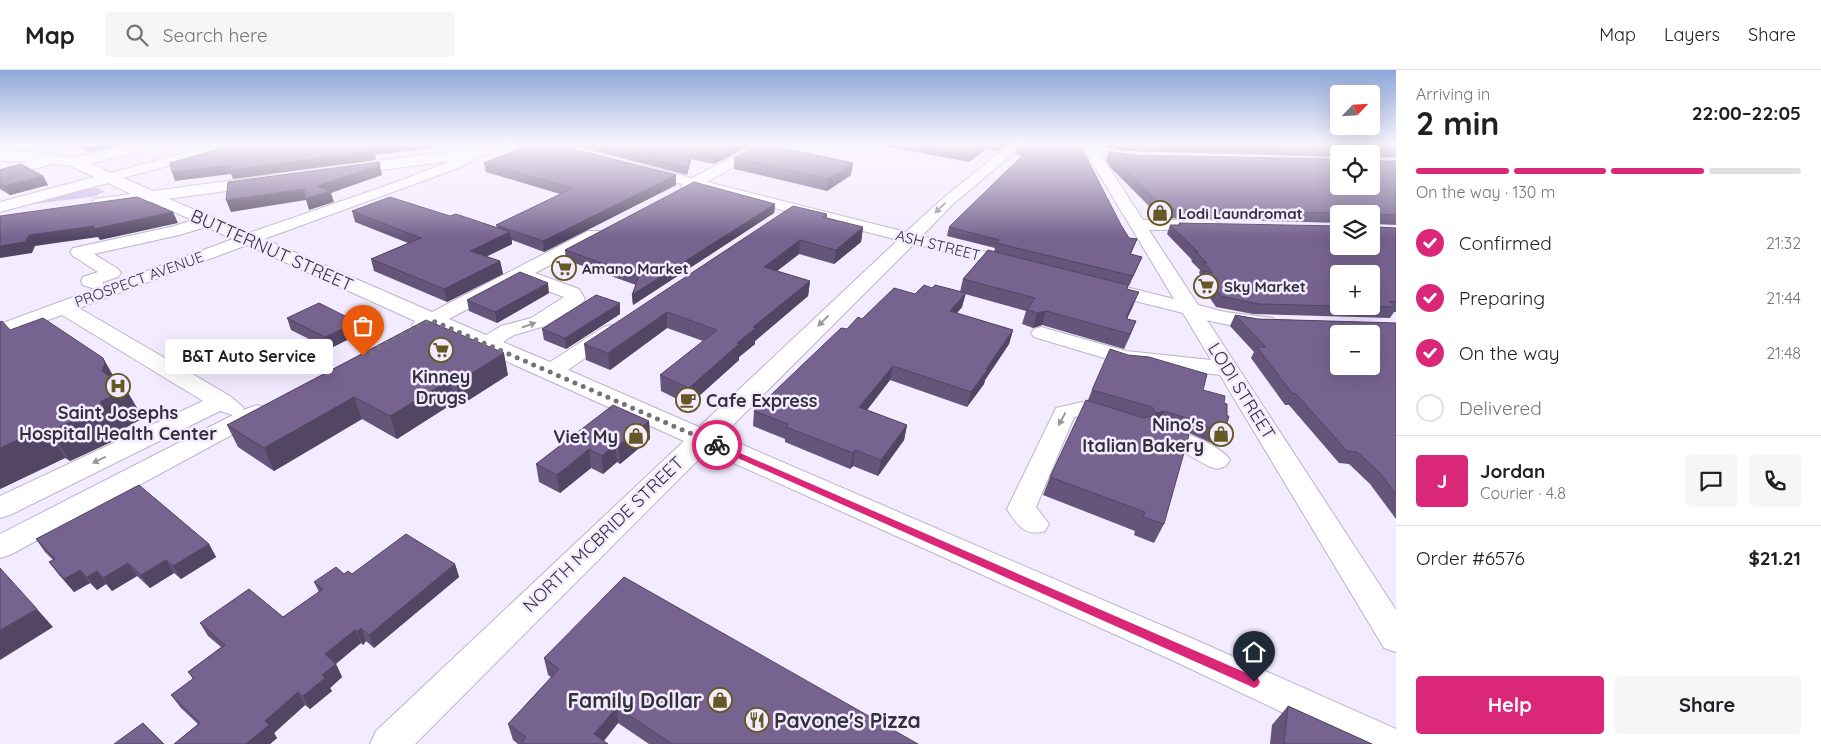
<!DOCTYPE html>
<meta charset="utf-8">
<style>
body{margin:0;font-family:Quicksand,sans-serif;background:#f6f6f6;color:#202124;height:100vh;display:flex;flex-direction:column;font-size:19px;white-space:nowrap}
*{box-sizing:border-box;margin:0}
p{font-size:16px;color:#757577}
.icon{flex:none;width:28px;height:28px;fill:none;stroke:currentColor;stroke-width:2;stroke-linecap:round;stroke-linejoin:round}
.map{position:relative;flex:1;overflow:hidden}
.side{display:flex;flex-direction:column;background:#fff;width:425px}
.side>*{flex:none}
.needle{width:32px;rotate:65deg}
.controls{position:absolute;left:1330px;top:15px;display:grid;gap:10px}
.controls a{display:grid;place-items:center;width:50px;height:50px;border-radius:5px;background:#fff;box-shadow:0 5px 20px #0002;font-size:25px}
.pin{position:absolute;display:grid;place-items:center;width:42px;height:42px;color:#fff;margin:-51px -21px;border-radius:50% 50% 50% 0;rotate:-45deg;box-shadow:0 0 5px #0007}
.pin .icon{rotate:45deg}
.courier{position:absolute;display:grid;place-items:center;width:50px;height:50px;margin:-25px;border:4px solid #db2777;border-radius:50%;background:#fff;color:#222;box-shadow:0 1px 6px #0007}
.bubble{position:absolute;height:35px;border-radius:5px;background:#fff;box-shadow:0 5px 20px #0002;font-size:16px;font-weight:700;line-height:35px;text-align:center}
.overview em{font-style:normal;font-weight:700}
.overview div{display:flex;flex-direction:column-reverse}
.overview{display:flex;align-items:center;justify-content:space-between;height:85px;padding:0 20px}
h1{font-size:32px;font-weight:700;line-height:38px}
.bar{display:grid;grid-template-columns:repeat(4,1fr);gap:8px 5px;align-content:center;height:60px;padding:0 20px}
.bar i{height:6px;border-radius:4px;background:#e0e0e0}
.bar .current{background:#db2777}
.bar p{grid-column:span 4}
.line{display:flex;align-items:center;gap:12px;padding:0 20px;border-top:1px solid #e0e0e0}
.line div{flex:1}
.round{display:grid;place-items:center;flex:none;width:52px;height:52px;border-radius:5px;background:#f6f6f6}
ol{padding:0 20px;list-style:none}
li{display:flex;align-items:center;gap:15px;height:55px}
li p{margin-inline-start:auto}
li .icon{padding:5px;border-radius:50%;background:#db2777;color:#fff;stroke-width:4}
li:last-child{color:#757577}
li i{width:28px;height:28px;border:2px solid #e0e0e0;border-radius:50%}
.button{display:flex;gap:10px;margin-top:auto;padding:10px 20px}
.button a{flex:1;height:58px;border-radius:5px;background:#db2777;color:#fff;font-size:20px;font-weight:700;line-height:58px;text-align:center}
.button a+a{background:#f6f6f6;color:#202124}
header{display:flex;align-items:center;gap:30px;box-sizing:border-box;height:70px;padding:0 25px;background:#fff;border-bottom:1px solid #e0e0e0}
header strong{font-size:24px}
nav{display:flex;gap:28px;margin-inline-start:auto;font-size:18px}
.search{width:350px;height:45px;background:#f6f6f6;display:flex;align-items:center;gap:12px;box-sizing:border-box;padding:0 18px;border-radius:5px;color:#757577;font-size:19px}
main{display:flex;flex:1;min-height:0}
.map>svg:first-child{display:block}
.green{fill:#ccb9e6}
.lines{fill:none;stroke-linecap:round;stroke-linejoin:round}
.minor-casing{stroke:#bdb3ca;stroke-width:2}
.major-casing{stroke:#bdb3ca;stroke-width:2}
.highway-casing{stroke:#bdb3ca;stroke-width:2}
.minor{fill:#fff;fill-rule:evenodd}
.major{fill:#fff;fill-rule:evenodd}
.highway{fill:#fff;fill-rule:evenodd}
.wall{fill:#66557b;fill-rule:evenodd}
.shaded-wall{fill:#534564}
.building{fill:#77638f;stroke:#534564;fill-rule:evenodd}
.oneway{fill:#9a989c}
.route{fill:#db2777}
.done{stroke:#77717f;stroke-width:5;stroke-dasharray:0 9}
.labels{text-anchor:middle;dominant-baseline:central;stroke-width:5;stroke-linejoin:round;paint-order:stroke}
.far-poi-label{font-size:15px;font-weight:bold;fill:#34303a;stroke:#f3ebff;text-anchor:start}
.far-street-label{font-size:15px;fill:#34303a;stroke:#f3ebff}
.street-label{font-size:18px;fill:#34303a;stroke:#f3ebff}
.poi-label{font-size:18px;font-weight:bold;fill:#34303a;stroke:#f3ebff}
.near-poi-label{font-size:21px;font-weight:bold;fill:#34303a;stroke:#f3ebff;text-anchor:end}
</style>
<header>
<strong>Map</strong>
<div class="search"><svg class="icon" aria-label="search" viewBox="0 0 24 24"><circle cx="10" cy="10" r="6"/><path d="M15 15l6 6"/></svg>Search here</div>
<nav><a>Map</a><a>Layers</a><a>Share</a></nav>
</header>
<main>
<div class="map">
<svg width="1396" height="674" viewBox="0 0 1396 674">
<rect width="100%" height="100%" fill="#f3ebff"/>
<!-- green -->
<polygon class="green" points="98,118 105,122 98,124 97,126 34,134 82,120"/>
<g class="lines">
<defs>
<g id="minor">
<polygon points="218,74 239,74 238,77 108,112 103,111 101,108 103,105"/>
<path d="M 758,74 L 774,74 L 707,112 L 906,162 L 942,129 L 1010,74 L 1024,74 L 952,135 L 922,166 L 1019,190 L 1022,194 L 1019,198 L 1013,199 L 914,174 L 722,366 L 1198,571 L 1396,659 L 1396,674 L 1349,674 L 1174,591 L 707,381 L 415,674 L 370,674 L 376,661 L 684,371 L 432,258 L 422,261 L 415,259 L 412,255 L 415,251 L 247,175 L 79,238 L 230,326 L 244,338 L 243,340 L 257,335 L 265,337 L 269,342 L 265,347 L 10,485 L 0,488 L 0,464 L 233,345 L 220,341 L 10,445 L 0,448 L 0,426 L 203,331 L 62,245 L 0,267 L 0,254 L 95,219 L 83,215 L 81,211 L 83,207 L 98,202 L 73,186 L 70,182 L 73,178 L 175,156 L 192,150 L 145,129 L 142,126 L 145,123 L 155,123 L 249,163 L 394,113 L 451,91 L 469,80 L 479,80 L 481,83 L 479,86 L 461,97 L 264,169 L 432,242 L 588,161 L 600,161 L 602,165 L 600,169 L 535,203 L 579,219 L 585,229 L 582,233 L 545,256 L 514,265 L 503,272 L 550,292 L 604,257 L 611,255 L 618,257 L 621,261 L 618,265 L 568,300 L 699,357 L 898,170 L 696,118 L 688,120 L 683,119 L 681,116 L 682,114 L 638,103 L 636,100 L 643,96 L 692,108 ZM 206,157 L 233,169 L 103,217 L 103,212 L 118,207 L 121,203 L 118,199 L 94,184 L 179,165 ZM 520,211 L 564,227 L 531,248 L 501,256 L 486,265 L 449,249 Z"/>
<path d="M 1081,74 L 1094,74 L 1143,150 L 1211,150 L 1217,152 L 1219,155 L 1217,158 L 1211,160 L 1149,160 L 1198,235 L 1225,242 L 1273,248 L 1276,252 L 1273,256 C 1253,261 1227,255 1207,250 L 1396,540 L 1396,582 L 1384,578 L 1220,305 L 1124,294 L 1034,267 L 1031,263 L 1034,259 L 1041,257 L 1126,281 L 1211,290 L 1183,243 L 1099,222 L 1097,218 L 1099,214 L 1106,212 L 1174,229 Z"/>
<polygon points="55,85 60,86 62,89 60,92 0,108 0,100"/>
<path d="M 1082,332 L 1121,343 L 1124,348 L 1121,353 C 1104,357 1090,344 1074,347 L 1036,437 L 1049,454 L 1045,461 C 1025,467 1017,455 1007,439 L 1056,338 Z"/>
<path d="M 1158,355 C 1177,360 1219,373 1230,390 L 1226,396 L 1217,399 L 1208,396 L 1181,381 L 1149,369 L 1146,363 L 1149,357 Z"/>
</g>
<g id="major">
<polygon points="487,74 511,74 509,77 474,88 343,105 337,103 335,100 337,97 343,95 472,79"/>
<polygon points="0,81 33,82 80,89 153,121 264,106 270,107 272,111 270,115 264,116 101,138 95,137 92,133 95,129 131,124 108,113 0,142 0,132 94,107 71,96 33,92 0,91"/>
</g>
<polygon id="highway" points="138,74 167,74 165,77 160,78 74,97 68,95 66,92 68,89"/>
</defs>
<!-- minor casing -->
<use href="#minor" class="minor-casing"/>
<!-- major casing -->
<use href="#major" class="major-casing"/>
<!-- highway casing -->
<use href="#highway" class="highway-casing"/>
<!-- minor -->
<use href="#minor" class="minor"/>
<!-- major -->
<use href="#major" class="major"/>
<!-- highway -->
<use href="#highway" class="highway"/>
</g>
<!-- wall -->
<g class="wall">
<polygon points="70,74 124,74 90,82"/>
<polygon points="566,74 754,74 714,94 691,89 687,105"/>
<polygon points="871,74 1007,74 998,81 986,79 969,92"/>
<polygon points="1064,74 1121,155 1129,168 1137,169 1131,184 1142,187 1129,216 1128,216 1127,219 1133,236 1127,249 1136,251 1124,279 1042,255 1033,258 1022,254 1026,241 965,224 962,237 957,243 1013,260 1009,274 985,310 984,314 967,337 890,310 867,340 907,355 904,370 878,406 853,396 850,399 785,372 785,369 753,356 754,341 847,259 862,249 915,224 932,218 960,222 963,209 994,182 995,178 947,166 949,157 1022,86 1015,84 1017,77"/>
<path d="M 1096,74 L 1396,74 L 1396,87 L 1374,88 L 1374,89 L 1375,91 L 1396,91 L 1396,155 L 1375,154 L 1375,157 L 1396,158 L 1396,242 L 1394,242 L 1390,248 L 1253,244 L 1216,237 L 1198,211 L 1201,205 L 1199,203 L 1200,200 L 1191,191 L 1192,190 L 1167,164 L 1170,155 L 1178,155 L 1179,153 L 1339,176 L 1371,144 L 1339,144 L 1339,153 L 1161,148 L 1111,98 L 1106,90 L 1109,81 L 1339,116 L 1371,84 L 1339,84 L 1339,87 L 1125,81 L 1097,76 ZM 1339,204 L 1371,236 L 1339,236 Z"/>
<polygon points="734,88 851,105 827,121 734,99"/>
<polygon points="484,93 676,105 676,115 544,182 512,170 512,174 486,187 500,191 503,204 447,232 374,201 371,189 408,173 355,152 352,141 450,146 497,158 496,155 560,124 486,102"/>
<polygon points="0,100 43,106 48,115 10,125 0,119"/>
<polygon points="775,134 774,143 633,235 632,225 636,215 566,190 565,180"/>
<polygon points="827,144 827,148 863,157 861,172 834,194 799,184 777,201 810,211 808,226 755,271 755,274 739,287 739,290 689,335 661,321 660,305 703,271 667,258 610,300 586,290 584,274"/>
<polygon points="549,223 497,253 469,241 467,230"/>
<polygon points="620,244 566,279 544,270 542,259"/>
<polygon points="1235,245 1258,249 1396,253 1396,449 1370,414 1349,394 1339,393 1289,335 1285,335 1251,288 1254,282 1230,256"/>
<polygon points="287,248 361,263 329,279 291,260"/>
<polygon points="426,250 508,305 461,335 455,332 397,369 362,349 274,401 238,377 227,355"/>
<polygon points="10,260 103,288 116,312 143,348 118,362 122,367 70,391 65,388 0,419"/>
<polygon points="1128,285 1203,320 1224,333 1224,364 1218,376 1187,362 1158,353 1164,454 1154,473 1134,465 1135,461 1043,425 1050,407 1088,330 1092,320"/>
<polygon points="649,351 650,369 620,394 617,392 603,404 591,398 560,423 539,412 536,394"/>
<polygon points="36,469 209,474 216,487 181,509 174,503 150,518 137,506 112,521 106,514 97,520 90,513 74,522 59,505 49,492 53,490 45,482"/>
<polygon points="455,494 459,507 374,578 366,571 363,575 361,573 336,594 342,607 330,618 332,621 310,639 305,635 274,663 277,668 270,674 174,674 198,654 181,638 171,625 193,609 188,602 221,577 208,566 200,553 283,547 319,522 314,512 344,504 352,504"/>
<polygon points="544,588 918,674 649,674 618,653 604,671 608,674 518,674 513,670 508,654 551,607 548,605"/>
<polygon points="1288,636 1372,674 1270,674 1272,655"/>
</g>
<!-- shaded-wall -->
<g class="shaded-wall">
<polygon points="86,74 124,74 90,82"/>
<polygon points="393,74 431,74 432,78 375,85 376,90 233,109 231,104 175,111 172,102"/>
<polygon points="741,74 754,74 714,94 714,88"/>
<polygon points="984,74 987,74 986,79 969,92 971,84"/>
<polygon points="1000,74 1007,74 998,81"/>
<polygon points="691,82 691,89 687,105 687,98"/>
<polygon points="853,93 851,105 827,121 828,109"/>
<polygon points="380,95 382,105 331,123 334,132 309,140 306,130 231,142 226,130 304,119 317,116"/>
<polygon points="676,105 676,115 544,182 543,171"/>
<polygon points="43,106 48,115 10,125 5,116"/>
<polygon points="775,134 774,143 633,235 632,225"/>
<polygon points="173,142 178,153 100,170 98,167 35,176 32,183 0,188 0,176 29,165"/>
<polygon points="863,157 861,172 834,194 836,180"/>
<polygon points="510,162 512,174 472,193 470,181"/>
<polygon points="800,170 799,184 763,212 764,197"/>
<polygon points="500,191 503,204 447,232 444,219"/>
<polygon points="810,211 808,226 755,271 755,274 739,287 739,290 689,335 689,318 753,257"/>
<polygon points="548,213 549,223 497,253 495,242"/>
<polygon points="1139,222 1133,236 1121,260 1127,245"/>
<polygon points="966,223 962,237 947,255 950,241"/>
<polygon points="620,233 620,244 566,279 565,268"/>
<polygon points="1046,241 1042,255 1033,258 1037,243"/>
<polygon points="667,242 667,258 610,300 608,283"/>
<polygon points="1136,251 1130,266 1124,279 1130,264"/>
<polygon points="357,252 361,263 329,279 325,267"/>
<polygon points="1013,260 1009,274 985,310 984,314 967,337 971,322"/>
<polygon points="504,283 508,305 461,335 456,313"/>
<polygon points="103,288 119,316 126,319 143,348 118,362 122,367 70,391 50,361 100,332"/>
<polygon points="893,296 890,310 857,353 859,337"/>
<polygon points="450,310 455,332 397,369 390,346"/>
<polygon points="354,327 362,349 274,401 264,378"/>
<polygon points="1164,341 1158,353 1150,355 1156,343"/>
<polygon points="649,351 650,369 620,394 618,376"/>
<polygon points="907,355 904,370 878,406 881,390"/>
<polygon points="45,358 65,388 0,419 0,378"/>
<polygon points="615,374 617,392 603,404 602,386"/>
<polygon points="589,379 591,398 560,423 557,405"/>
<polygon points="855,380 853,396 850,399 853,383"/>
<polygon points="209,474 216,487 181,509 173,496"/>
<polygon points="166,490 174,503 150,518 141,505"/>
<polygon points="128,493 137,506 112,521 103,508"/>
<polygon points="455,494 459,507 374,578 369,565"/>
<polygon points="80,500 90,513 74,522 64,509"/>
<polygon points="97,501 106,514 97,520 87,507"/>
<polygon points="37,539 53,557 0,590 0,560"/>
<polygon points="361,558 366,571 363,575 357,562"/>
<polygon points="355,560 361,573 331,597 325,584"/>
<polygon points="336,594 342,607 330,618 332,621 310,639 303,626 322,605"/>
<polygon points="298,622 305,635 274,663 277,668 270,674 246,674 265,651"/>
<polygon points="617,637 618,653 601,674 594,664"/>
</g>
<!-- building -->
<g class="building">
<polygon points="235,74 393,74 372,77 374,81 230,100 230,95 172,102 170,93"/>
<polygon points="532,74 554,74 676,105 543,171 496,155 573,118 484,93"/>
<polygon points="592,74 741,74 714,88 691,82 687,98"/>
<polygon points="759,74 765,74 853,93 828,109 734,88"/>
<polygon points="914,74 984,74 971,84"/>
<polygon points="1020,74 1064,74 1081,77 1121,155 1129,168 1137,169 1130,184 1142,187 1133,206 996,173 999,170 949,157 1029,79 1017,77"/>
<polygon points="1170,74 1396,74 1396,79 1374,80 1374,89 1375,91 1396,91 1396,145 1375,144 1375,157 1396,158 1396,232 1389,231 1396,237 1358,236 1371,236 1371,204 1339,204 1339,236 1259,234 1221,226 1203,201 1213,203 1203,192 1207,193 1195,181 1198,182 1170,155 1181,155 1179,153 1339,156 1339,176 1371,176 1371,144 1165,139 1114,89 1109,81 1128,85 1339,89 1339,116 1371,116 1371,84 1345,84 1344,79"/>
<polygon points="379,92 380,95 317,116 330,121 305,129 304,119 226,130 228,112"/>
<polygon points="21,94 43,106 5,116 0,113 0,100"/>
<polygon points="694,112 775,134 632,225 639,206 565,180"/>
<polygon points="137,127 173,142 94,159 94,156 29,165 25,172 0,176 0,146"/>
<polygon points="390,127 450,146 456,144 510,162 470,181 500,191 444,219 371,189 421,168 352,141"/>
<polygon points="793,136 827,144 823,147 863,157 836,180 800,170 764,197 810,211 753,257 756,258 737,273 739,274 689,318 660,305 717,260 667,242 608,283 584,274"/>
<polygon points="988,180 1128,215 1127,219 1139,222 1127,245 1127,249 1136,251 1130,264 1046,241 1037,243 1027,240 1035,228 963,209"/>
<polygon points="520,202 548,213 495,242 467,230"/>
<polygon points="924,215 932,218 935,215 966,223 950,241 1013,260 986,299 988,299 971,322 893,296 859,337 907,355 881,390 855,380 853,383 786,357 788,354 754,341 841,258 847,259 858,247 862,249 894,218 915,224"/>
<polygon points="596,225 620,233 565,268 542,259"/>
<polygon points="319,233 357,252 325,267 287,248"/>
<path d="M 1235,245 L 1258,249 L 1396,253 L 1396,424 L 1379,402 L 1357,382 L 1347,381 L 1296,324 L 1292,323 L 1257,277 L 1266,277 ZM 1339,264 L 1371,264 L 1371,296 L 1339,296 Z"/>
<polygon points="43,248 103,288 105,293 102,301 126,319 100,332 104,337 50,361 45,358 0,378 0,252 2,251 10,260"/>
<polygon points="426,250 504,283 456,313 450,310 390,346 354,327 264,378 227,355"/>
<polygon points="1110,279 1128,285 1149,287 1207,304 1203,320 1225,326 1224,333 1227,334 1227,346 1229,346 1224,364 1193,350 1164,341 1156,343 1152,337 1092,320"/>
<polygon points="1086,330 1144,348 1152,346 1156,353 1189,365 1164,454 1143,447 1145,442 1050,407"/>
<polygon points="613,335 649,351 618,376 615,374 602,386 589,379 557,405 536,394"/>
<polygon points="139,415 209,474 173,496 166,490 141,505 128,493 103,508 97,501 87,507 80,500 64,509 49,492 55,489 36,469"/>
<polygon points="406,464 455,494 369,565 361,558 357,562 355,560 325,584 336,594 322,605 325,608 303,626 298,622 265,651 269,655 246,674 174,674 200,653 171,625 194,608 188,602 225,575 200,553 249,519 283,547 323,519 314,512 336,497 344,504 348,501 352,504"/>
<polygon points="0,498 37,539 0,560"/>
<polygon points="624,507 918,674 672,674 617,637 594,664 608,674 525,674 522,672 526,667 508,654 559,599 544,588"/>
<polygon points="1288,636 1372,674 1284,674"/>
<polygon points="143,653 164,674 114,674"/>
</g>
<!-- one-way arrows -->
<defs><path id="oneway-solid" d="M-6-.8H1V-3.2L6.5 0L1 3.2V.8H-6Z" transform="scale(1.25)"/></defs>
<g class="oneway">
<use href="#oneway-solid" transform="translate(940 138) rotate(136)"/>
<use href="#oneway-solid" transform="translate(823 251) rotate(136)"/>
<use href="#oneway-solid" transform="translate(529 255) rotate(-19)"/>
<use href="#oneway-solid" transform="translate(1062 349) rotate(118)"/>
<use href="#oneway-solid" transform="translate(99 390) rotate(154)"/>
</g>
<!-- sky -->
<linearGradient id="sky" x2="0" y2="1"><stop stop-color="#8ea7d9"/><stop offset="0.44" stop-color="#faf6ff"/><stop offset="1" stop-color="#faf6ff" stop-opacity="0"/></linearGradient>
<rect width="1396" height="168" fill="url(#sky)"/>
<!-- route -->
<polygon class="route" points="717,373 1258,608 1260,612 1258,616 1254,618 1250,616 713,377 712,375"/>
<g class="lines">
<!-- done -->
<polyline class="done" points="363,286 431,250 717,375"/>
</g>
<!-- icons -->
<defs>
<symbol id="shop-ring" viewBox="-11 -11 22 22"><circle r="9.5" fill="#f3ebff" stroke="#665825" stroke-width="1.5"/><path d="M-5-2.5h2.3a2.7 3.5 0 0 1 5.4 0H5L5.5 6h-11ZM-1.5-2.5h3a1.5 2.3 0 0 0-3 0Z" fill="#665825"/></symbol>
<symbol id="supermarket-ring" viewBox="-11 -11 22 22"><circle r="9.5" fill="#f3ebff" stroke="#665825" stroke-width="1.5"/><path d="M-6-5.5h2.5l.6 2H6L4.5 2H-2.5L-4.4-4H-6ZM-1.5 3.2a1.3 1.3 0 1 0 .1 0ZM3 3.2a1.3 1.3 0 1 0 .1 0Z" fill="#665825"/></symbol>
<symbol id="hospital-ring" viewBox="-11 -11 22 22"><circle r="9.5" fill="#f3ebff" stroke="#665825" stroke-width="1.5"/><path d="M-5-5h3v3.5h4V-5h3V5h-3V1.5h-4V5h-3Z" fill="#665825"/></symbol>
<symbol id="cafe-ring" viewBox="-11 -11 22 22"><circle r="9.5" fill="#f3ebff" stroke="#665825" stroke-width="1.5"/><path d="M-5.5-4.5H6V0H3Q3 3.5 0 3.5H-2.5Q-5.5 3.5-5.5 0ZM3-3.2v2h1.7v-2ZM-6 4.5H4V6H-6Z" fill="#665825"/></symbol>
<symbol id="restaurant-ring" viewBox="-11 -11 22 22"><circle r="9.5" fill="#f3ebff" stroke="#665825" stroke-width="1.5"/><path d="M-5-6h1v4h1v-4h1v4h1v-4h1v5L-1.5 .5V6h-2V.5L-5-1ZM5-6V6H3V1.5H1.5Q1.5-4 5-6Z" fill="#665825"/></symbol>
</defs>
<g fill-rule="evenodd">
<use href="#shop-ring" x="1146" y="129" width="28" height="28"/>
<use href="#supermarket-ring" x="550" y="184" width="28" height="28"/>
<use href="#supermarket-ring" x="1192" y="202" width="28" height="28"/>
<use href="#supermarket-ring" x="427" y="266" width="28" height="28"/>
<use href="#hospital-ring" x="104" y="302" width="28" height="28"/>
<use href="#cafe-ring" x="674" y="316" width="28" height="28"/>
<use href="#shop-ring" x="1207" y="350" width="28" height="28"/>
<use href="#shop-ring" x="622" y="352" width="28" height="28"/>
<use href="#shop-ring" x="706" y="616" width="28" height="28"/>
<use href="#restaurant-ring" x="743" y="636" width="28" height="28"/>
</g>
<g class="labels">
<!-- far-poi labels -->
<g class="far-poi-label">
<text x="1178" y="143">Lodi Laundromat</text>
<text x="582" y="198">Amano Market</text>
<text x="1224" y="216">Sky Market</text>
</g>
<!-- far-street labels -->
<g class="far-street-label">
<text transform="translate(938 175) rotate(14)">ASH STREET</text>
<text transform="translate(139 209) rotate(-20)">PROSPECT AVENUE</text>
</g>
<!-- street labels -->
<g class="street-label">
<text transform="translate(272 180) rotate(24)">BUTTERNUT STREET</text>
<text transform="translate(1242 321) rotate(58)">LODI STREET</text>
<text transform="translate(603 464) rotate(-44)">NORTH MCBRIDE STREET</text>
</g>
<!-- poi labels -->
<g class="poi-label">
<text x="441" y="306">Kinney<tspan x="441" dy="21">Drugs</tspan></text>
<text x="706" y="330" text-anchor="start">Cafe Express</text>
<text x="118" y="342">Saint Josephs<tspan x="118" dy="21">Hospital Health Center</tspan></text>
<text x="1204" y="354" text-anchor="end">Nino's<tspan x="1204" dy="21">Italian Bakery</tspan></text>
<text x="618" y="366" text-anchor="end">Viet My</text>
</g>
<!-- near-poi labels -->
<g class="near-poi-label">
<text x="702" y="630">Family Dollar</text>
<text x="774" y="650" text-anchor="start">Pavone's Pizza</text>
</g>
</g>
</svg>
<div class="controls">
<a><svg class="needle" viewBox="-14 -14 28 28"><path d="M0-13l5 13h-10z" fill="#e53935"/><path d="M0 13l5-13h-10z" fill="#757577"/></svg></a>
<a><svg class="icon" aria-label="locate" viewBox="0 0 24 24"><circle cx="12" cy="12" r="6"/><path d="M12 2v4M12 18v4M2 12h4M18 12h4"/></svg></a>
<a><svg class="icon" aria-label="layers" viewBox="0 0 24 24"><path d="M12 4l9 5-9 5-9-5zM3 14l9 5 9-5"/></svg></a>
<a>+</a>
<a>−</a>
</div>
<div class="pin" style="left:363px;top:286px;background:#ea580c"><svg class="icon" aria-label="bag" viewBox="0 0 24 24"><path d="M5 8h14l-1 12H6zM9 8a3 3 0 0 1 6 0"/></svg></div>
<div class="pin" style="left:1254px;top:612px;background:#1f2937"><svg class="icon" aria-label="home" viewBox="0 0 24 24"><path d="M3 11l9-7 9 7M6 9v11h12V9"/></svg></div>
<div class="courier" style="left:717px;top:375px"><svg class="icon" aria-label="bike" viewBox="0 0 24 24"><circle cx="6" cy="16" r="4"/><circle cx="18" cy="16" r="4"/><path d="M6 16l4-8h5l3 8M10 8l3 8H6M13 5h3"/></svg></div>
<div class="bubble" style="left:165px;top:269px;width:168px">B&amp;T Auto Service</div>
</div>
<section class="side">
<div class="overview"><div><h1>2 min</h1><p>Arriving in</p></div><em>22:00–22:05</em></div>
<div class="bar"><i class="current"></i><i class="current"></i><i class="current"></i><i></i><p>On the way · 130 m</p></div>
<ol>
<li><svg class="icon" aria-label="check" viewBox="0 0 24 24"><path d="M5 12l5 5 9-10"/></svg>Confirmed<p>21:32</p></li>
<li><svg class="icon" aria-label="check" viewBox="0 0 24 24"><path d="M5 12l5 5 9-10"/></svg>Preparing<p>21:44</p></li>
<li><svg class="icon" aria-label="check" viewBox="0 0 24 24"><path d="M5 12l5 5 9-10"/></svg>On the way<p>21:48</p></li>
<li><i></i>Delivered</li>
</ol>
<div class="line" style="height:90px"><b class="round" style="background:#db2777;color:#fff">J</b><div><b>Jordan</b><p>Courier · 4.8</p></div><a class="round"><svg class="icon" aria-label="chat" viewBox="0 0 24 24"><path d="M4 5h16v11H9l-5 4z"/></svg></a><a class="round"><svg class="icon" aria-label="phone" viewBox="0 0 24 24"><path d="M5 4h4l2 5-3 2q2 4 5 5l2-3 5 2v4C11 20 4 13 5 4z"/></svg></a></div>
<div class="line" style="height:65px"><div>Order #6576</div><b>$21.21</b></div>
<div class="button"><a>Help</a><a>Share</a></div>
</section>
</main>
